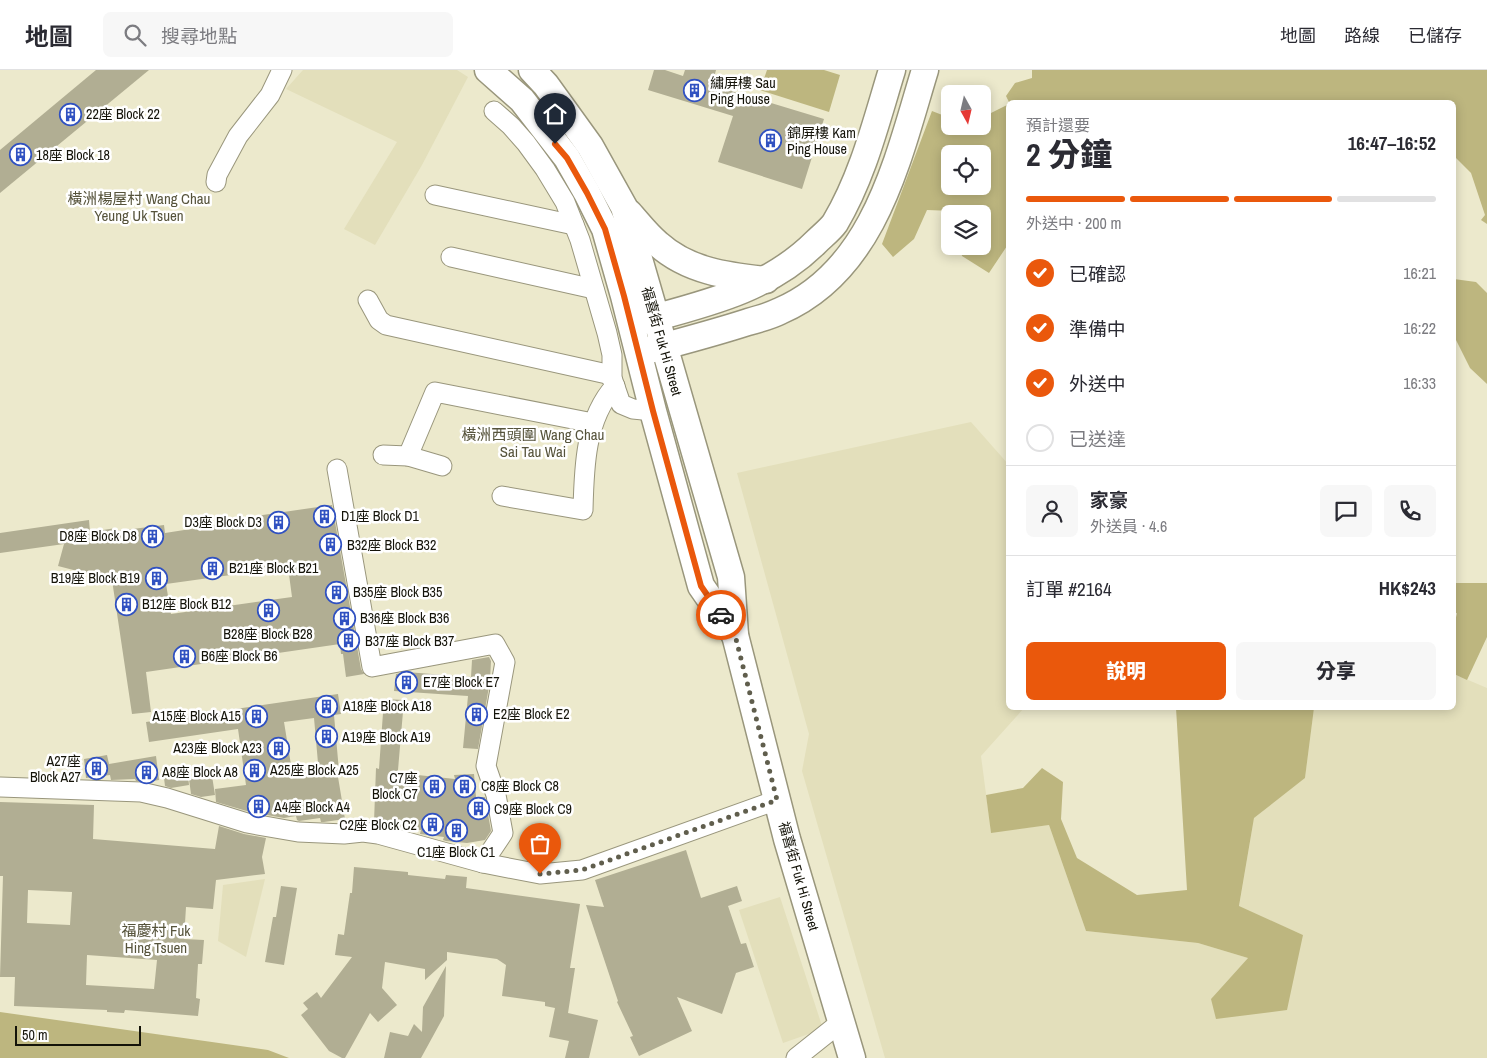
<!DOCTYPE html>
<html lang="zh-TW">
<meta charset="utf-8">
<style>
body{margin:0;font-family:"Archivo Narrow","Noto Sans TC",sans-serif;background:#f7f7f7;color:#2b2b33;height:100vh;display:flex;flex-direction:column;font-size:19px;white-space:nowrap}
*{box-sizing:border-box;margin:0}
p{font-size:16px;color:#7c7c81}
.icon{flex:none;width:28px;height:28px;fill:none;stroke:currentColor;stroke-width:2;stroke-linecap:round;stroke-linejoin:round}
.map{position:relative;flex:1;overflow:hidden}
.side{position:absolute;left:1006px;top:30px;width:450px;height:610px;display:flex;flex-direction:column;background:#fff;border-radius:8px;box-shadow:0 2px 12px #0003}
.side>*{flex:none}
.needle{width:32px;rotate:172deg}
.tools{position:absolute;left:941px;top:15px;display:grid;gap:10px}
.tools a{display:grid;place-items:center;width:50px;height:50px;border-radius:8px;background:#fff;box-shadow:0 2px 12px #0003;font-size:25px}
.scale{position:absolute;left:15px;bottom:12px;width:126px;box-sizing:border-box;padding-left:5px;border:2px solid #141309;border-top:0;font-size:14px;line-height:18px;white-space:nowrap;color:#141309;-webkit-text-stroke:4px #fff;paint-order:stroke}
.pin{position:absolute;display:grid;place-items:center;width:42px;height:42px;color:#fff;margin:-51px -21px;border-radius:50% 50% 50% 0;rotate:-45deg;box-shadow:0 0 5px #0007}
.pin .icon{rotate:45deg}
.courier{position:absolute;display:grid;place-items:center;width:50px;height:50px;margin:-25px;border:4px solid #ea580c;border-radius:50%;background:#fff;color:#222;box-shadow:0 1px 6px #0007}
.overview em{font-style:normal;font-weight:800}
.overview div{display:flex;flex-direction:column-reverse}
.overview{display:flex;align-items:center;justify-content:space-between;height:85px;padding:0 20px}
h1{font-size:32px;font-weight:800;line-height:38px}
.bar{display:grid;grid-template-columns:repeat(4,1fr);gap:8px 5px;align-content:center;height:60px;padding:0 20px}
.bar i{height:6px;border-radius:4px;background:#e1e1e2}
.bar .active{background:#ea580c}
.bar p{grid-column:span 4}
.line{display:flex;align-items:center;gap:12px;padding:0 20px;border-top:1px solid #e1e1e2}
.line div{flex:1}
.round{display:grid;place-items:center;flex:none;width:52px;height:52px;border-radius:8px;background:#f7f7f7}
ol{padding:0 20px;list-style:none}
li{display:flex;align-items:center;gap:15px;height:55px}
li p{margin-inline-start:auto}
li .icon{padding:5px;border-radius:50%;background:#ea580c;color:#fff;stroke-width:4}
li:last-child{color:#7c7c81}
li i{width:28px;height:28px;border:2px solid #e1e1e2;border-radius:50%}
.cta{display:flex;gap:10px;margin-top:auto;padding:10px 20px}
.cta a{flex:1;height:58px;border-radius:8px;background:#ea580c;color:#fff;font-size:20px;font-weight:800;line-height:58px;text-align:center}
.cta a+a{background:#f7f7f7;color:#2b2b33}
header{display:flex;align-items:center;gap:30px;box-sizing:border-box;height:70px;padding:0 25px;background:#fff;border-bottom:1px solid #e1e1e2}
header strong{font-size:24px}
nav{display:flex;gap:28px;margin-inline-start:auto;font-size:18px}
.search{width:350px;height:45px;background:#f7f7f7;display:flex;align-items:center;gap:12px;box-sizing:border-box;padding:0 18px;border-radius:8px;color:#7c7c81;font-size:19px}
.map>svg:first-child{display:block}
.built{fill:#e3dfbb}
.green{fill:#bdb67f;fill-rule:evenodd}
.building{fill:#b1ae93;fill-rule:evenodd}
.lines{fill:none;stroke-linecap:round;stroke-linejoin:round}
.street-casing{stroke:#99967c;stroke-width:21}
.secondary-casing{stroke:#99967c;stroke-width:29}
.street{stroke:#fff;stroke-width:19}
.secondary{stroke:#fff;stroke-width:26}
.done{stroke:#605e4d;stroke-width:5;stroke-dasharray:0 9}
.route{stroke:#ea580c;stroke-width:6}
.labels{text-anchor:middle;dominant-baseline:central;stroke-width:5;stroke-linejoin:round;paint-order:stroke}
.poi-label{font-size:14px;fill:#141309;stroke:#fff;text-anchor:start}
.street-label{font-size:14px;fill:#141309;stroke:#fff}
.neighbourhood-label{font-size:15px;fill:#56533b;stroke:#fff}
</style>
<header>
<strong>地圖</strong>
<div class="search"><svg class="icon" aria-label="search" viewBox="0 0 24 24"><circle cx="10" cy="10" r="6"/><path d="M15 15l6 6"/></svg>搜尋地點</div>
<nav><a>地圖</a><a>路線</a><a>已儲存</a></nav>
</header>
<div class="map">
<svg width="1487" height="988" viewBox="0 0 1487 988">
<rect width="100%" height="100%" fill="#ece9cc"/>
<!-- built -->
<g class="built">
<polygon points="303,0 457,0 468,7 422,95 375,175 344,159 397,72 286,19"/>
<polygon points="971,352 1009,395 1009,638 1024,638 981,686 991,762 1049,755 1086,861 1198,873 1248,888 1211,929 1303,865 1239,837 1254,748 1305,708 1314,638 1454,638 1454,604 1487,618 1487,988 885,988 802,701 809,664 737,403"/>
<polygon points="265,809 246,887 218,871 223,815"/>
<polygon points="780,827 823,959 783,973 739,840"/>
</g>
<!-- green -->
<g class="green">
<polygon points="767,0 824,0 840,5 829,42 760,20"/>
<polygon points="1032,0 1487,0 1487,154 1481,150 1485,145 1471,103 1454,86 1454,32 1009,32 1006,26 1015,13 1032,8"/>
<path d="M 1009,34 L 1009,173 L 989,203 L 962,186 L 960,176 L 982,176 L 982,144 L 954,144 L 954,141 L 927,140 L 914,169 L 893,187 L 882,174 L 932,41 L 950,48 L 950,56 L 982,56 L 983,47 ZM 950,84 L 982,84 L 982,116 L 950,116 Z"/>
<polygon points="1454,209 1476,212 1487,223 1487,314 1470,298 1454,266"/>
<polygon points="1454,513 1487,513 1487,567 1467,610 1454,604 1454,556 1457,543 1454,544"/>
<polygon points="1176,638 1314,638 1305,708 1254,748 1239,836 1303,865 1287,940 1216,949 1211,929 1248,888 1198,873 1086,861 1049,755 991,763 986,725 1023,718 1042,698 1063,712 1061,749 1077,788 1137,825 1187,820"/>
<polygon points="0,942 268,980 289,988 0,988"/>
</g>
<!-- building -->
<g class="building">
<polygon points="96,0 149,0 0,123 0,80"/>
<polygon points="654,0 665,0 683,6 685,0 716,0 712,15 824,49 802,119 718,92 733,46 648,20"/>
<path d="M 332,435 L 361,599 L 364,604 L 346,607 L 343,584 L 341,584 L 340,574 L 146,602 L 151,642 L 132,644 L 112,510 L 58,496 L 64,474 L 0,483 L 0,463 L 89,450 L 90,462 L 116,458 L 117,461 L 164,455 L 165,463 L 242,451 L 242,448 ZM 288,497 L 292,527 L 171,544 L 166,514 Z"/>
<polygon points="489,587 491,591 490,611 478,679 463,678 468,626 394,621 396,604 406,602 471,607 472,590"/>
<path d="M 338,624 L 341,644 L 334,645 L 339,701 L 337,701 L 345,749 L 324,752 L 321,752 L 320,748 L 299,751 L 297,750 L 296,746 L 284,748 L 250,742 L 216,732 L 215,719 L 246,715 L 238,659 L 149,672 L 146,652 ZM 314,648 L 319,704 L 293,707 L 284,652 Z"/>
<polygon points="384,629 404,630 398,700 399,703 455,709 454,705 474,704 476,727 485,727 491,761 485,770 467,773 446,771 443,770 444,767 420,764 421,760 399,758 397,757 397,755 374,752 376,698 379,699"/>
<polygon points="107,685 109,694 156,686 159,710 148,712 136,711 135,709 111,710 110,705 86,708 84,689"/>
<polygon points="187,696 189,715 171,718 165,716 163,700"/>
<polygon points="212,706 215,725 201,727 191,724 189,709"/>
<path d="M 0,732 L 94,735 L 93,769 L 215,779 L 219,756 L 244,764 L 266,768 L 262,787 L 265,804 L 216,810 L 213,839 L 186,837 L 184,869 L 204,870 L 202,894 L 198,894 L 196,928 L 200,929 L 198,946 L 125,940 L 124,943 L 107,942 L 107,940 L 14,936 L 15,907 L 0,907 L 3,806 L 0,806 ZM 28,820 L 72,822 L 70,855 L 27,853 ZM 87,885 L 157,890 L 154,919 L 86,915 Z"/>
<polygon points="686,780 701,828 737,816 742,831 728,836 741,874 746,873 754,897 736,903 722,944 677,927 692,961 639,986 630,967 633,966 617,932 618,931 586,835 604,837 595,810"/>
<polygon points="354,797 408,802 408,805 445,809 446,805 467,807 466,818 580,834 570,898 575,898 568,943 598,950 589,988 565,988 569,971 549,967 555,938 545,936 545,932 502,926 506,895 497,889 447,882 447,890 425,910 425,899 385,892 382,918 397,935 378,952 370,943 345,988 342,988 329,981 301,945 308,939 303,933 317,922 321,928 352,887 335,885 338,864 344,865 350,823 352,823"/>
<polygon points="281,816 297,818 284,895 265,892 273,847 276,847"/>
<polygon points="446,896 444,946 421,988 384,988 390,962 408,966 414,954 422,962 423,937"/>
</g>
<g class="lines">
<defs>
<g id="street">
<polyline points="494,41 511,56 526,73 545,99 565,132 580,170 607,263 612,285 612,308 621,334 633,339 653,341"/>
<polyline points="216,112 217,105 238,66 270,25 282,0"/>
<polyline points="435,125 574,155"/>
<polyline points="451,187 594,219"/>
<polyline points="368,230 379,250 386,255 607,304 612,308"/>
<polyline points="383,385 408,386 442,396"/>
<polyline points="408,386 435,322 593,353"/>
<polyline points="337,399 372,597 495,574 505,592 486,696 496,725 503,763 483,793"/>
<path d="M 502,426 L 583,440 C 584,398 585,349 615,316"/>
<polyline points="0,717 141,722 167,728 247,753 298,762 344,764 363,762 378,764 483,793 540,804 582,800 777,730"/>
<polyline points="796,988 841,952"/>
</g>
<g id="secondary">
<polyline points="488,0 522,30 567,88 587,123 605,159 624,226 653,341 701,516 735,565"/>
<polyline points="532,0 546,15 590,76 624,137 731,507 735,565 787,769 852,988"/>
<path d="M 629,143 C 638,153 647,165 658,174 C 688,201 727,206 766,210"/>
<path d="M 639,252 C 704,234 767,221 816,172 C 822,166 830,160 835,153 C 863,106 876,52 892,0"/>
<path d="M 646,281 C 680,272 714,263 748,252 C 759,249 770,246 780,241 C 875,200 898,88 925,0"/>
</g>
</defs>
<!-- street casing -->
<use href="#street" class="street-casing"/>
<!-- secondary casing -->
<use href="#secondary" class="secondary-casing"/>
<!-- street -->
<use href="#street" class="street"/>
<!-- secondary -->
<use href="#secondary" class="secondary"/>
</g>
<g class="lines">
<!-- done -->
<polyline class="done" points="540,804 582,800 777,730 735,565 721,545"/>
<!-- route -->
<polyline class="route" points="555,74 567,88 587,123 605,159 624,226 653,341 701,516 721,545"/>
</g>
<!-- icons -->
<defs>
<symbol id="building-ring" viewBox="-11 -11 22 22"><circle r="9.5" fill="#fff" stroke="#3051c1" stroke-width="1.5"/><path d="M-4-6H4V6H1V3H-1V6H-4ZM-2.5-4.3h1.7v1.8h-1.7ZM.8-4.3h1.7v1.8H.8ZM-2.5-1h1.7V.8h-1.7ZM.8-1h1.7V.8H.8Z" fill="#3051c1"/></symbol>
</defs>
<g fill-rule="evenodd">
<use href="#building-ring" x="682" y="8" width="25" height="25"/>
<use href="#building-ring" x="58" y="32" width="25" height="25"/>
<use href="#building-ring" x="758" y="58" width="25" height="25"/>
<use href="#building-ring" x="8" y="72" width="25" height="25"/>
<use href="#building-ring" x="312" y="434" width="25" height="25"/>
<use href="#building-ring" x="266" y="440" width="25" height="25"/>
<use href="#building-ring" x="140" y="454" width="25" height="25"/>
<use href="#building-ring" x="318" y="462" width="25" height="25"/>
<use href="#building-ring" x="200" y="486" width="25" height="25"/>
<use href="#building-ring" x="144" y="496" width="25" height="25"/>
<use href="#building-ring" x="324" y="510" width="25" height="25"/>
<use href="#building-ring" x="114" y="522" width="25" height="25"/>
<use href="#building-ring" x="256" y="528" width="25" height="25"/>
<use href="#building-ring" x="332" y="536" width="25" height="25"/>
<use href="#building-ring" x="336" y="558" width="25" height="25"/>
<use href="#building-ring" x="172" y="574" width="25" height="25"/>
<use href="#building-ring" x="394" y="600" width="25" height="25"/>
<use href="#building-ring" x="314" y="624" width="25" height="25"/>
<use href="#building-ring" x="464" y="632" width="25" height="25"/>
<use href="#building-ring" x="244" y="634" width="25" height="25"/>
<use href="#building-ring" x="314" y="654" width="25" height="25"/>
<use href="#building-ring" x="266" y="666" width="25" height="25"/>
<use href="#building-ring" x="84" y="686" width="25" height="25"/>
<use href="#building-ring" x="242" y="688" width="25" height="25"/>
<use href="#building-ring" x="134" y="690" width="25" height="25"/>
<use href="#building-ring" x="422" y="704" width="25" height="25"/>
<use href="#building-ring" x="452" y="704" width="25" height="25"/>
<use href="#building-ring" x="246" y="724" width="25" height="25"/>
<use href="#building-ring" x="466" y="726" width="25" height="25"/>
<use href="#building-ring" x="420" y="742" width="25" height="25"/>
<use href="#building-ring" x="444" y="748" width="25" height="25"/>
</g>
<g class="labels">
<!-- poi labels -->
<g class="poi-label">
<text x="710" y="13">繡屏樓 Sau<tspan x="710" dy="16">Ping House</tspan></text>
<text x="86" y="44">22座 Block 22</text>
<text x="787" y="63">錦屏樓 Kam<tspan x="787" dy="16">Ping House</tspan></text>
<text x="36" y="85">18座 Block 18</text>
<text x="341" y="446">D1座 Block D1</text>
<text x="262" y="452" text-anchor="end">D3座 Block D3</text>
<text x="137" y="466" text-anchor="end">D8座 Block D8</text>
<text x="347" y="475">B32座 Block B32</text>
<text x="229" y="498">B21座 Block B21</text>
<text x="140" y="508" text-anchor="end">B19座 Block B19</text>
<text x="353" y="522">B35座 Block B35</text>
<text x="142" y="534">B12座 Block B12</text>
<text x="360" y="548">B36座 Block B36</text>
<text x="268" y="564" text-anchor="middle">B28座 Block B28</text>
<text x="365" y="571">B37座 Block B37</text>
<text x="201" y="586">B6座 Block B6</text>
<text x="423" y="612">E7座 Block E7</text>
<text x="343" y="636">A18座 Block A18</text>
<text x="493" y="644">E2座 Block E2</text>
<text x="241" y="646" text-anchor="end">A15座 Block A15</text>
<text x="342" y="667">A19座 Block A19</text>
<text x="262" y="678" text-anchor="end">A23座 Block A23</text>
<text x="81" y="691" text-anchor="end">A27座<tspan x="81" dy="16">Block A27</tspan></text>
<text x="270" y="700">A25座 Block A25</text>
<text x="162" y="702">A8座 Block A8</text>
<text x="418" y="708" text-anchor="end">C7座<tspan x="418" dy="16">Block C7</tspan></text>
<text x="481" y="716">C8座 Block C8</text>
<text x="274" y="737">A4座 Block A4</text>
<text x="494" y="739">C9座 Block C9</text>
<text x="417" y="755" text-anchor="end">C2座 Block C2</text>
<text x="456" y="782" text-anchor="middle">C1座 Block C1</text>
</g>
<!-- street labels -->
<g class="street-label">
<text transform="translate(662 271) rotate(74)">福喜街 Fuk Hi Street</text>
<text transform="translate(799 806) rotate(74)">福喜街 Fuk Hi Street</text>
</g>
<!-- neighbourhood labels -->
<g class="neighbourhood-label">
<text x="139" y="128">橫洲楊屋村 Wang Chau<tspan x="139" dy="17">Yeung Uk Tsuen</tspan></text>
<text x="533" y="364">橫洲西頭圍 Wang Chau<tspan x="533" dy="17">Sai Tau Wai</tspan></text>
<text x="156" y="860">福慶村 Fuk<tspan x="156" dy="17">Hing Tsuen</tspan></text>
</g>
</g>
</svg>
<div class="tools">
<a><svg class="needle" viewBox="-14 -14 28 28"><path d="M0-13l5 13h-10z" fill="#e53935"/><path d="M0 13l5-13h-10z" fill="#7c7c81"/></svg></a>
<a><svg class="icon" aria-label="locate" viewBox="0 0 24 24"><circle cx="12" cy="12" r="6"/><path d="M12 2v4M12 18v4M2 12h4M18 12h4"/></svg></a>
<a><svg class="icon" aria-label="layers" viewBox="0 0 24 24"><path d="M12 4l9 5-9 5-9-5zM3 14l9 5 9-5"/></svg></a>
</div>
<div class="scale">50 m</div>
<div class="pin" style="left:540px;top:804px;background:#ea580c"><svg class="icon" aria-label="bag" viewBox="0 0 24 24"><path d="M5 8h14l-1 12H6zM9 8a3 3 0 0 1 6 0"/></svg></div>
<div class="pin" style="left:555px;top:74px;background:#1f2937"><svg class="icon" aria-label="home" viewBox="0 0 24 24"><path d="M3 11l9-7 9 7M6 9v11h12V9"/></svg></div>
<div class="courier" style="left:721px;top:545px"><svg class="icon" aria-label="car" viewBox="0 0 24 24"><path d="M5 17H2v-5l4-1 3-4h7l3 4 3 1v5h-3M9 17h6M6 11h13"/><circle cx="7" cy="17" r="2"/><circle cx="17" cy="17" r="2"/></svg></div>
<section class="side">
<div class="overview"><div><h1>2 分鐘</h1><p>預計還要</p></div><em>16:47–16:52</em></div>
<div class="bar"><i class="active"></i><i class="active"></i><i class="active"></i><i></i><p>外送中 · 200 m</p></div>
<ol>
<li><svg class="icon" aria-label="check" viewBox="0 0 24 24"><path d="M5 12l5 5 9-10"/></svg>已確認<p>16:21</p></li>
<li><svg class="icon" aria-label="check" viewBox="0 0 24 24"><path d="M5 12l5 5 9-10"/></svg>準備中<p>16:22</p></li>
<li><svg class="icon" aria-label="check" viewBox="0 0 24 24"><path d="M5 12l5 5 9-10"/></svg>外送中<p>16:33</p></li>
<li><i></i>已送達</li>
</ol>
<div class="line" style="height:90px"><a class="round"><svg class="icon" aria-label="person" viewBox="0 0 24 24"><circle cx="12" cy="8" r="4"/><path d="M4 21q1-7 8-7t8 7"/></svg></a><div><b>家豪</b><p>外送員 · 4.6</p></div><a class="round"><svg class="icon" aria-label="chat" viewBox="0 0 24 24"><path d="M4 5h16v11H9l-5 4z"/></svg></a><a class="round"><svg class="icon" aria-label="phone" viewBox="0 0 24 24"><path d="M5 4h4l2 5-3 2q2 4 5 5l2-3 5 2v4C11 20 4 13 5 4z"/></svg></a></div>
<div class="line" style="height:65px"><div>訂單 #2164</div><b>HK$243</b></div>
<div class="cta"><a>說明</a><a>分享</a></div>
</section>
</div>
